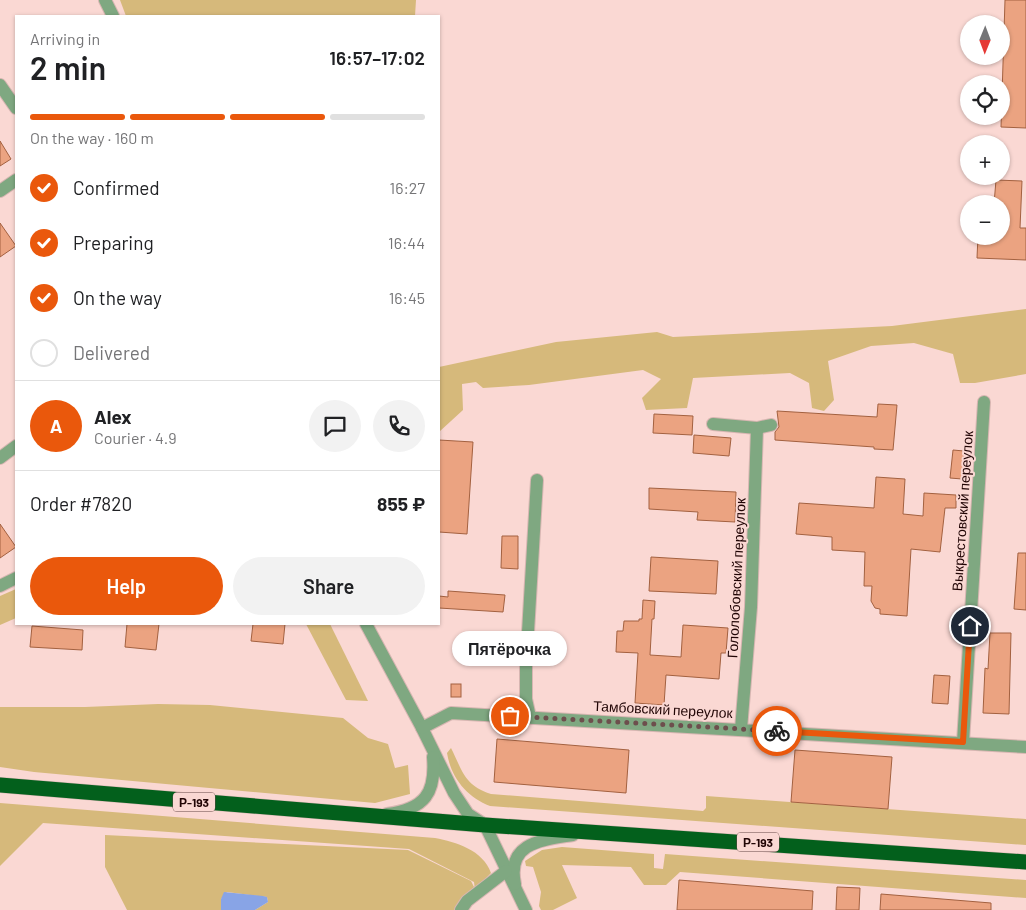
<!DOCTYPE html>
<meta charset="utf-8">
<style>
body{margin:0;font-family:Barlow,sans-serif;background:#f2f2f2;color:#202124;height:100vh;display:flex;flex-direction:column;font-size:19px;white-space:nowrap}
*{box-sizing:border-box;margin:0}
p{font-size:16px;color:#757577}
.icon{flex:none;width:28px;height:28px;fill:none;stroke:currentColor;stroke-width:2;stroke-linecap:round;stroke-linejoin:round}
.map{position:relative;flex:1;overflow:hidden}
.sheet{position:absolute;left:15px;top:15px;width:425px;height:610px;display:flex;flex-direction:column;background:#fff;border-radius:0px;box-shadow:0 1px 4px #0004}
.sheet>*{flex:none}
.needle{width:32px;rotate:181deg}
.tools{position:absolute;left:960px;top:15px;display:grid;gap:10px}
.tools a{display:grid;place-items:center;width:50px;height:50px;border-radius:50%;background:#fff;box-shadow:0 1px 4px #0004;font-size:25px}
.pin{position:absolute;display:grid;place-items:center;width:42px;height:42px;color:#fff;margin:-21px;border:2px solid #fff;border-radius:50%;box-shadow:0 1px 5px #0007}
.courier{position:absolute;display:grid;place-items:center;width:50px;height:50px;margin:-25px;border:4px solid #ea580c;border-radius:50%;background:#fff;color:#222;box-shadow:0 1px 6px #0007}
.bubble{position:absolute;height:35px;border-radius:18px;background:#fff;box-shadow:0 1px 4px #0004;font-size:16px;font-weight:600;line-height:35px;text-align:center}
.head em{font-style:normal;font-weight:600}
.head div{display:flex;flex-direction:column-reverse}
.head{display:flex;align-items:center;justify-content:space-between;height:85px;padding:0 15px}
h1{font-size:32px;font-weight:600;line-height:38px}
.bar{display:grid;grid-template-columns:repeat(4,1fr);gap:8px 5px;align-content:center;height:60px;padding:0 15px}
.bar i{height:6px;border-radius:4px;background:#e0e0e0}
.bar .active{background:#ea580c}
.bar p{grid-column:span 4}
.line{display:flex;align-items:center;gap:12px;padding:0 15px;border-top:1px solid #e0e0e0}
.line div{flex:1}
.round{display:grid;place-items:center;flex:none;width:52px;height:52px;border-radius:26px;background:#f2f2f2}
ol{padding:0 15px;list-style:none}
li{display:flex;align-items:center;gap:15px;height:55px}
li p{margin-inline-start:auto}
li .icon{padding:5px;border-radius:50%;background:#ea580c;color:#fff;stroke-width:4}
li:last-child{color:#757577}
li i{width:28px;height:28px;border:2px solid #e0e0e0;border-radius:50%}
.action{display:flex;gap:10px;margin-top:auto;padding:10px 15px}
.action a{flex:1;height:58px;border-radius:30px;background:#ea580c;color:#fff;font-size:20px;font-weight:600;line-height:58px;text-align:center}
.action a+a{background:#f2f2f2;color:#202124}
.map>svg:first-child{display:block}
.green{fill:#d6b97b}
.water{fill:#88a4e6}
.building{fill:#eba381;stroke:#a36140}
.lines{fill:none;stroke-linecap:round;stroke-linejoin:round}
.minor-casing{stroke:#d7b6b2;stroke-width:14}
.highway-casing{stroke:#d7b6b2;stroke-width:16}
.minor{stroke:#7fa881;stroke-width:12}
.highway{stroke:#03601c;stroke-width:15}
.done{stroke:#6d4f4d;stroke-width:5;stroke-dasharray:0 9}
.route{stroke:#ea580c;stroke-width:6}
.labels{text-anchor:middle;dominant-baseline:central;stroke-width:4;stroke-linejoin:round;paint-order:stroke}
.shield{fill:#fad8d3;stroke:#624443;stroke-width:1}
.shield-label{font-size:12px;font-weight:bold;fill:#210505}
.street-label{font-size:14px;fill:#210505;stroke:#fad8d3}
</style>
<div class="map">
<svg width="1026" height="910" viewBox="0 0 1026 910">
<rect width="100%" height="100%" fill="#fad8d3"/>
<!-- green -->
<g class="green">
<polygon points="120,0 416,0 415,16 126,16"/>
<polygon points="1026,309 1026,374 975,383 960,383 953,354 914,343 871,346 828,361 834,400 824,411 812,408 809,383 790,373 693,378 687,408 646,410 642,398 661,379 643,370 529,385 483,388 476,382 462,384 463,410 439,432 439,367 556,342 657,332 673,337 892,326"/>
<polygon points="16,589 16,618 0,625 0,596"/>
<polygon points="306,624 330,624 368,701 346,700"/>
<polygon points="158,704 210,705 343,718 368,738 388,744 395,768 408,765 410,794 375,803 34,772 0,767 0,707 85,707"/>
<path d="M 451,748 C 463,772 464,785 491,794 L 703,811 L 706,808 L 706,796 L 1026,819 L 1026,845 L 490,806 C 467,797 451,778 447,753 Z"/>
<path d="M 0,803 L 435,838 C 456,842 483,850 491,873 L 475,890 L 474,882 L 409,849 L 43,823 L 0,866 Z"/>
<polygon points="105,835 408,850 471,881 474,887 455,910 255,910 268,902 267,897 227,892 221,899 221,910 127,910 105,867"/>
<polygon points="562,847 654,854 654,868 663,869 665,854 1026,880 1026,898 680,872 666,885 644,885 631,867 562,865 577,898 553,910 541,910 539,906 541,892 533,867 526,866 525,861 542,850"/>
</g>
<!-- water -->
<polygon class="water" points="224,892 263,896 267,897 268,902 255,910 221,910 221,899"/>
<!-- building -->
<g class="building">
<polygon points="1005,0 1026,0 1026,128 1001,127"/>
<polygon points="0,141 11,159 0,166"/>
<polygon points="996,180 1022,181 1020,228 1026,228 1026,260 977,258 978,236 1001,236 1001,204 994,204"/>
<polygon points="0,223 16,246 0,257"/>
<polygon points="878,404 897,405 893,450 874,449 874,447 775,440 775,432 779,427 777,411 877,417"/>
<polygon points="654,414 693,416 692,435 653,433"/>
<polygon points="694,435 731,438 729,456 693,453"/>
<polygon points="439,440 473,442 467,534 439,532"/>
<polygon points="953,450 964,451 962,479 950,478"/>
<polygon points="876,477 905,479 903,514 923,516 924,493 956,495 956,508 945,508 940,552 911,549 907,616 880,614 880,609 875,608 871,601 872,586 864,586 865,552 832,550 832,537 796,534 799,503 874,508"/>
<polygon points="649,488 736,492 735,522 697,520 698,512 649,509"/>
<polygon points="0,524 16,547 0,558"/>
<polygon points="502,536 518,536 518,569 501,568"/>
<polygon points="1018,553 1026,553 1026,610 1014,609"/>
<polygon points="651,557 718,561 716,594 649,591"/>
<polygon points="448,591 505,595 503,612 439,608 439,596 448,597"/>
<polygon points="643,600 655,601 654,619 652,619 650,655 681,657 683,625 728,628 726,653 721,653 719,679 666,675 664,705 635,703 638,653 616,652 617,631 623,631 624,621 639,621 639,619 642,619"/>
<polygon points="127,624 159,624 156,650 125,647"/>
<polygon points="253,624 285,624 283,644 251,641"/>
<polygon points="32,626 83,630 82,650 30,647"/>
<polygon points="990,633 1011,633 1009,714 983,713 985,668 988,669"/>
<polygon points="934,675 950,676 948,704 932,703"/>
<rect x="451" y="684" width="10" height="13"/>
<polygon points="497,739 629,750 626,793 494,782"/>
<polygon points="795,750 892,757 888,809 791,802"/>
<polygon points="679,880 813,891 812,910 677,910"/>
<polygon points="837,887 860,888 859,910 836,910"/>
<polygon points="881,894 991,903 991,910 880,910"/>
</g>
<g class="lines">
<defs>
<g id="minor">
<polyline points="105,0 113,16"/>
<polyline points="0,85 16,108"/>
<polyline points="0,191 16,180"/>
<polyline points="713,424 757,428 771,425"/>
<polyline points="0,458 16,446"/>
<polyline points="0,586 16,578"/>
<polyline points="366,624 422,728 454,793 468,814 485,825 526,910"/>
<polyline points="530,717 526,699 526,666 537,480"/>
<polyline points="422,728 451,713 1026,747"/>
<polyline points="741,729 751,607 757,428"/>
<polyline points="963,742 984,402"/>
<path d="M 387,814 C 425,809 436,793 433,757"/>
<path d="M 515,884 C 506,842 543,840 573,835"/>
<polyline points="461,910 467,901 506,871"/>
</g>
<polyline id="highway" points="0,785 485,825 1026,862"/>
</defs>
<!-- minor casing -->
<use href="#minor" class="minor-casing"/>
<!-- highway casing -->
<use href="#highway" class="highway-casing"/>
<!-- minor -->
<use href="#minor" class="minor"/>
<!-- highway -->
<use href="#highway" class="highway"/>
</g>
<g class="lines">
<!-- done -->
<polyline class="done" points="510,716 777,731"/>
<!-- route -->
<polyline class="route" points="777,731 963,742 970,626"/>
</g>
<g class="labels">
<!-- shield labels -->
<g class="shield">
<rect x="173" y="792.5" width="42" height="19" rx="4"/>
<rect x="737" y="832.5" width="42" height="19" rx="4"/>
</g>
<g class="shield-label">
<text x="194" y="802">Р-193</text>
<text x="758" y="842">Р-193</text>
</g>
<!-- street labels -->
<g class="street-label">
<text transform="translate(962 511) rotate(-86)">Выкрестовский переулок</text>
<text transform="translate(736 578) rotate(-87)">Гололобовский переулок</text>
<text transform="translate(663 709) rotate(3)">Тамбовский переулок</text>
</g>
</g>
</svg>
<div class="tools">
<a><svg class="needle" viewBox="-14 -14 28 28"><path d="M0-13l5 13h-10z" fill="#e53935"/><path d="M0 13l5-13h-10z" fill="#757577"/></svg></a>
<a><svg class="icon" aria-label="locate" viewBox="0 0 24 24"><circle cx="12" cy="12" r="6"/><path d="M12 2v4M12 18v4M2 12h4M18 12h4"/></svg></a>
<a>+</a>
<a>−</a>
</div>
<div class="pin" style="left:510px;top:716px;background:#ea580c"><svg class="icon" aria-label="bag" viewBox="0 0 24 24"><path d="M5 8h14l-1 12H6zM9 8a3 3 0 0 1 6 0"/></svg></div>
<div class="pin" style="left:970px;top:626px;background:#1f2937"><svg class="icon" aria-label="home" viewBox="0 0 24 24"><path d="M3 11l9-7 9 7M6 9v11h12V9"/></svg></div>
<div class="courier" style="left:777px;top:731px"><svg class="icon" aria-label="bike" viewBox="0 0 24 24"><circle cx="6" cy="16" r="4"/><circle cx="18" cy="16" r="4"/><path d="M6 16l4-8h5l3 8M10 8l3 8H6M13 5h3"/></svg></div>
<div class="bubble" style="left:452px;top:631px;width:115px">Пятёрочка</div>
<section class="sheet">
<div class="head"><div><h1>2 min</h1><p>Arriving in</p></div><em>16:57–17:02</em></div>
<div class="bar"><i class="active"></i><i class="active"></i><i class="active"></i><i></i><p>On the way · 160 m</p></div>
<ol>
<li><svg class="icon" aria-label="check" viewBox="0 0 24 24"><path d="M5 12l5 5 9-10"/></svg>Confirmed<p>16:27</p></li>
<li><svg class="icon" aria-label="check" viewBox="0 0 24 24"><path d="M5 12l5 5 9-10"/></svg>Preparing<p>16:44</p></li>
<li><svg class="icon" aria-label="check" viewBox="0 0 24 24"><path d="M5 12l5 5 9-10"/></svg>On the way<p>16:45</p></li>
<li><i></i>Delivered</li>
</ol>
<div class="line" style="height:90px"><b class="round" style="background:#ea580c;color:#fff">A</b><div><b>Alex</b><p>Courier · 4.9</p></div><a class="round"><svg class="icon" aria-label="chat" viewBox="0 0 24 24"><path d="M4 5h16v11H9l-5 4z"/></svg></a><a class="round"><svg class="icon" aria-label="phone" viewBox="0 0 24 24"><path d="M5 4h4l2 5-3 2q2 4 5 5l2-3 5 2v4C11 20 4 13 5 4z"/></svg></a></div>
<div class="line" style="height:65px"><div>Order #7820</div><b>855 ₽</b></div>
<div class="action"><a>Help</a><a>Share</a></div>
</section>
</div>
